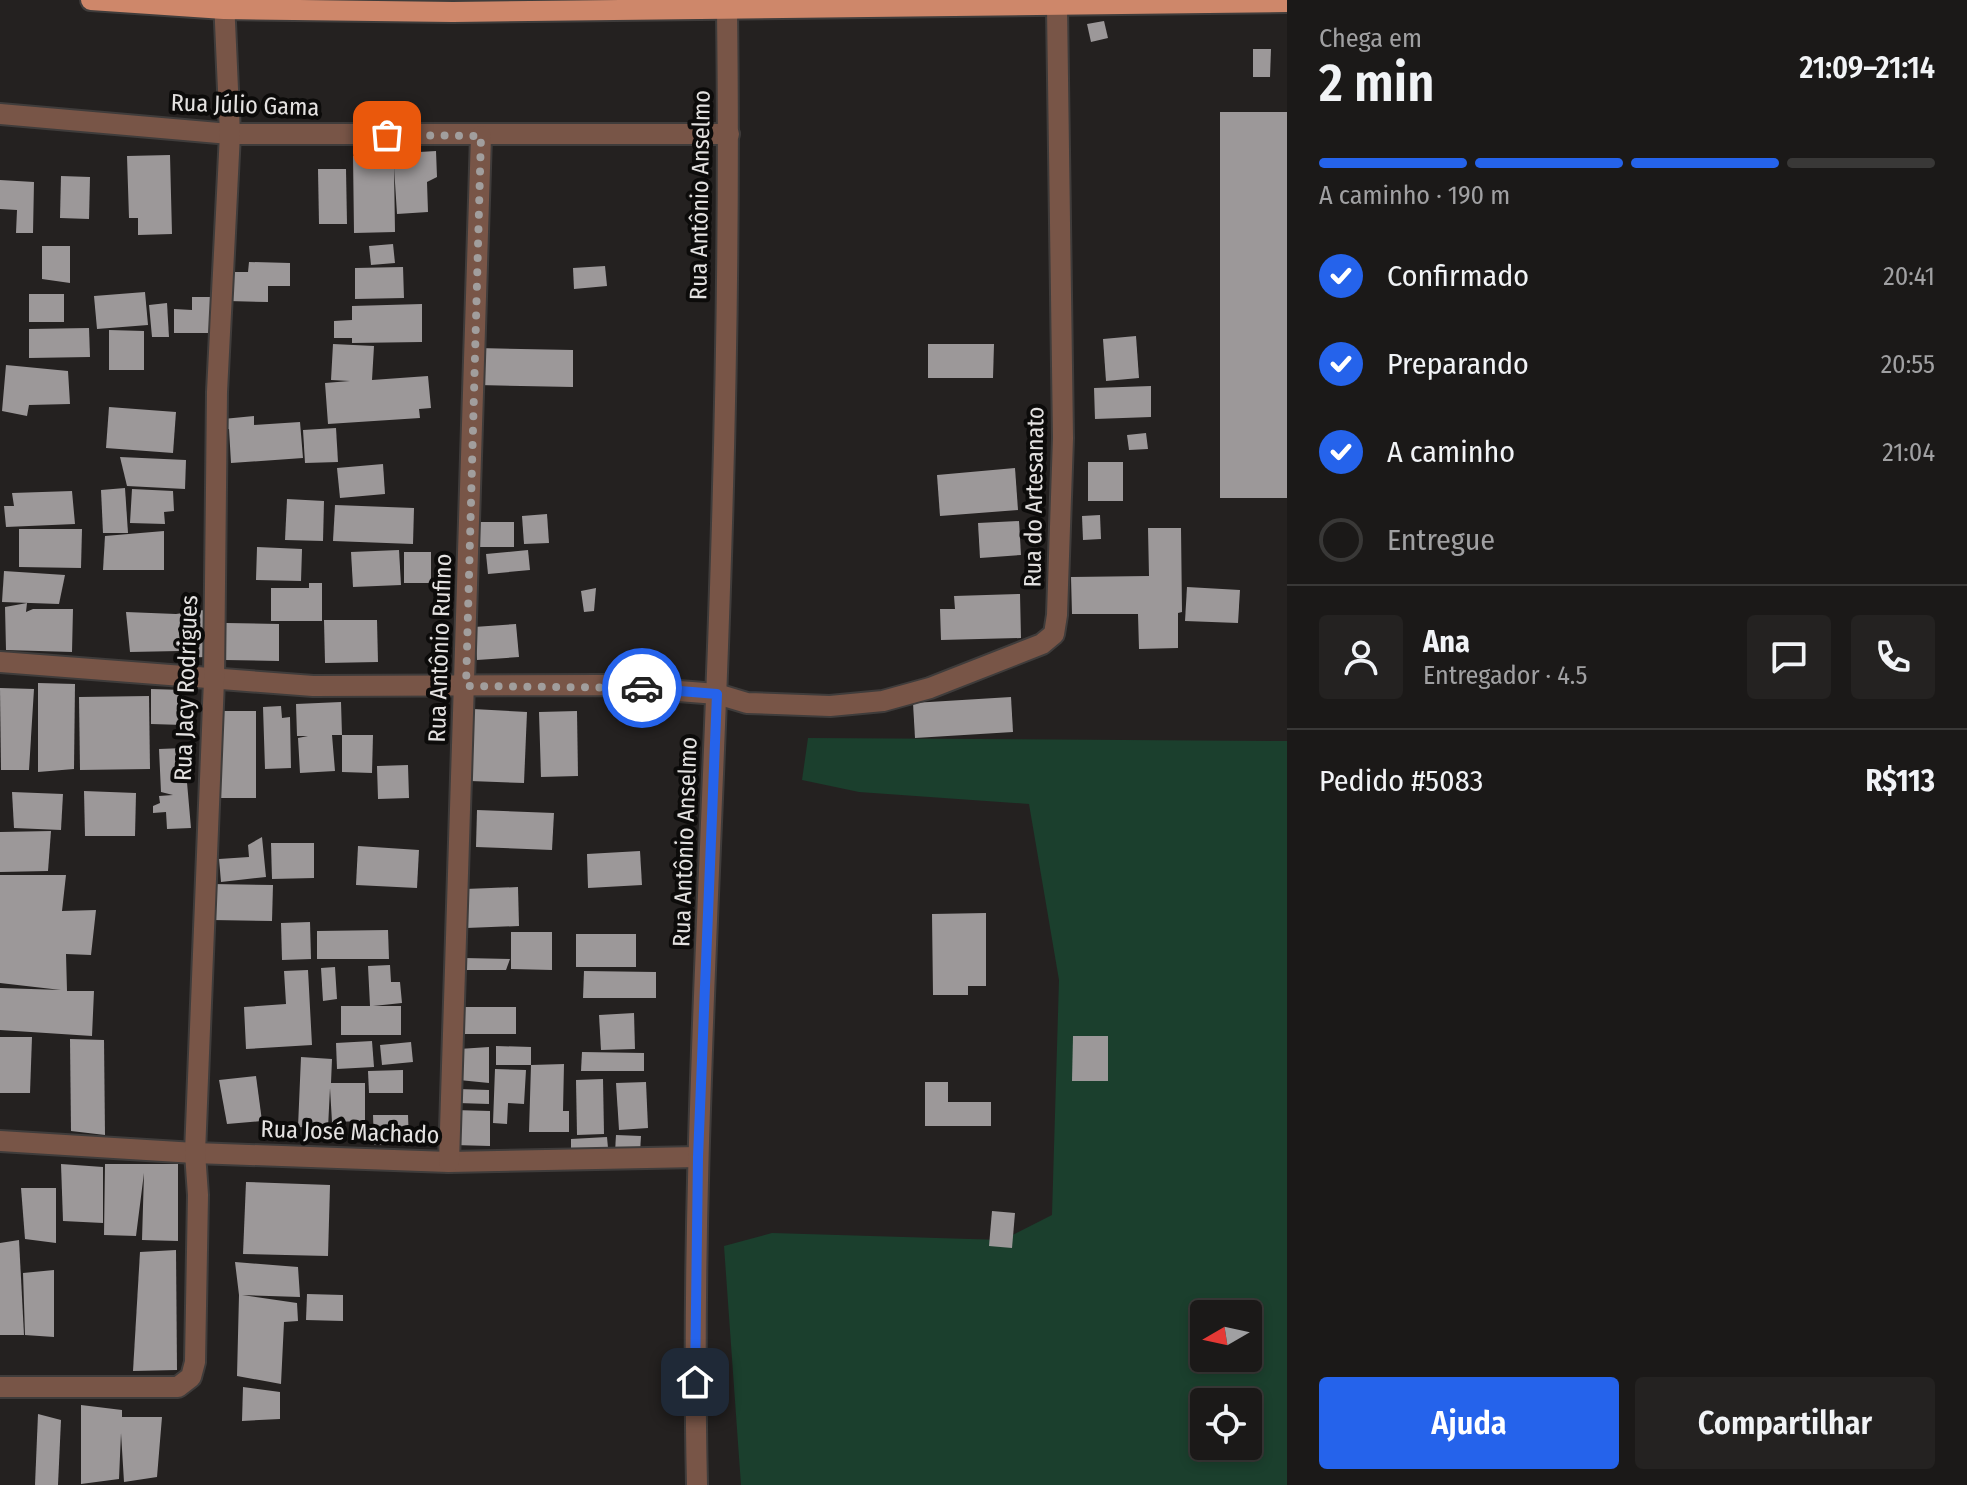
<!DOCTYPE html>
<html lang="pt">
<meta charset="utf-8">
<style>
body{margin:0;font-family:"Fira Sans Condensed",sans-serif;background:#242221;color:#f1f3f6;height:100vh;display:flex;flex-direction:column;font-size:30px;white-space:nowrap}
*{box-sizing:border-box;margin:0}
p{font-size:26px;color:#a0a0a2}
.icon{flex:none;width:44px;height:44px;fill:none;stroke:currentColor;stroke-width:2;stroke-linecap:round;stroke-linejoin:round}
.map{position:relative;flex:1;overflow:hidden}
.sheet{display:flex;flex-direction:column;background:#1b1918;width:680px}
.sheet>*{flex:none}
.needle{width:52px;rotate:261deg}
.fabs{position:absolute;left:1190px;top:1300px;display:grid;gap:16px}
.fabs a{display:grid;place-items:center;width:72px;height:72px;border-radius:8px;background:#1b1918;box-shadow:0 4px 12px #0003,0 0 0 2px #393837;font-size:40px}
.pin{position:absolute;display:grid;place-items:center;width:68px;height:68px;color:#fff;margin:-34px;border-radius:16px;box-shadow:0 4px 12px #0006}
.courier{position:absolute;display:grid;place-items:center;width:80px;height:80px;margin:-40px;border:6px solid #2563eb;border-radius:50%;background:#fff;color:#222;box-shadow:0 2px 10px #0007}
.overview em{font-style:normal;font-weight:600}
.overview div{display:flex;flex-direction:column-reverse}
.overview{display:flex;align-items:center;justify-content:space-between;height:136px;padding:0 32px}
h1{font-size:52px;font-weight:600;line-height:60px}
.bar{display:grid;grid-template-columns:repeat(4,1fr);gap:12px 8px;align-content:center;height:96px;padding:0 32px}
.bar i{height:10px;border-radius:6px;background:#393837}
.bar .selected{background:#2563eb}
.bar p{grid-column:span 4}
.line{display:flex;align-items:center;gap:20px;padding:0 32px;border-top:2px solid #393837}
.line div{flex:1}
.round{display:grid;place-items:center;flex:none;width:84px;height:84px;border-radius:8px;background:#242221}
ol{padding:0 32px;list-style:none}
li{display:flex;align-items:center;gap:24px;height:88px}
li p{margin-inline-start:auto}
li .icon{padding:8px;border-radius:50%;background:#2563eb;color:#fff;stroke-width:4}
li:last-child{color:#a0a0a2}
li i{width:44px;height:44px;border:4px solid #393837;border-radius:50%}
.action{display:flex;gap:16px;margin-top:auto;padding:16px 32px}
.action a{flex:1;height:92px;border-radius:8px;background:#2563eb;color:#fff;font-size:32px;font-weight:600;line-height:92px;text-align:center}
.action a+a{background:#242221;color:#f1f3f6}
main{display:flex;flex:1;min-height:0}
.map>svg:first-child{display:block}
.green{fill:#1b3f2d;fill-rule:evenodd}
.building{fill:#9c9899}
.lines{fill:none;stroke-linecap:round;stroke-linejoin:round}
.street-casing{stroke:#3f3c3b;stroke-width:24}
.primary-casing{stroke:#3f3c3b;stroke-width:24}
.street{stroke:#785547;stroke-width:20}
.primary{stroke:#ce876a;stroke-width:20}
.done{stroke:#a19e9d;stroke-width:8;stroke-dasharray:0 14.4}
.route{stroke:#2563eb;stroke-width:10}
.labels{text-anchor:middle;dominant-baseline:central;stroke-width:8;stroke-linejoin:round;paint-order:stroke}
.street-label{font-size:24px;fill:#e4e2e1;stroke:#0c0b0a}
</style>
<main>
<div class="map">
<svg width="1287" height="1485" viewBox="0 0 1287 1485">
<rect width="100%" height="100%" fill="#242120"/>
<!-- green -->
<path class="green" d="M 808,738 L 1287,741 L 1287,1485 L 741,1485 L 724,1246 L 772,1233 L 1003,1240 L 1052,1215 L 1059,980 L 1029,804 L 859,792 L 802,780 ZM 1204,1314 L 1248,1314 L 1248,1358 L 1204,1358 ZM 1204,1402 L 1248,1402 L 1248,1446 L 1204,1446 Z"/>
<!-- building -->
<g class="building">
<polygon points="1104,21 1108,38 1091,42 1087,24"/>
<polygon points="1253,49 1271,49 1270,77 1253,77"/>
<rect x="1220" y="112" width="67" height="386"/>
<polygon points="436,151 437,177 427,182 428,212 397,214 394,167 395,232 354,233 353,156"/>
<polygon points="170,155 172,234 138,235 138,218 129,218 127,156"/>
<polygon points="318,169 346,169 347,224 319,224"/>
<polygon points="61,176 90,177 89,219 60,218"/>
<polygon points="0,180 34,182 33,233 16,233 17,210 0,209"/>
<polygon points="393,244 395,263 371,265 369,246"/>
<polygon points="42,246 70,246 70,283 42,279"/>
<polygon points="249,262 290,263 290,286 268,286 268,302 228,301 229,272 248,272"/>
<polygon points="605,266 607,286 574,289 573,268"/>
<polygon points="403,267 404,298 355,299 355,268"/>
<polygon points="145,292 148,325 97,329 94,296"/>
<rect x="29" y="294" width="35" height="28"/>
<polygon points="192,297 214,297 214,333 174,333 174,309 192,310"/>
<polygon points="167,303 169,337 152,337 149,305"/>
<polygon points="422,304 422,342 352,343 352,338 334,338 334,321 352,320 352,306"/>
<polygon points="89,328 90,357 29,358 29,329"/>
<polygon points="109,330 144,331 144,370 109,370"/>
<polygon points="1136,336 1139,378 1106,381 1103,339"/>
<polygon points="333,344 374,346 372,380 428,376 431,408 419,409 420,418 328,424 325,383 350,381 331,380"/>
<polygon points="928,344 994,344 993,378 928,378"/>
<polygon points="478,348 573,350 573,387 478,385"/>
<polygon points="6,365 68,371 70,404 29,405 27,416 2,411"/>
<polygon points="1151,386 1151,417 1095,419 1094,388"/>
<polygon points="109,407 176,412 173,453 106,448"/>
<polygon points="254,416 254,425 300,422 303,458 231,463 229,429 221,429 223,419"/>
<polygon points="336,428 338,462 305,463 303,430"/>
<polygon points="1146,433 1148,449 1129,450 1127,435"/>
<polygon points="120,457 186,460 185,489 127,486"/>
<rect x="1088" y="462" width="35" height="39"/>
<polygon points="383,464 385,494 340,498 337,468"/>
<polygon points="1015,468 1018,510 940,516 937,475"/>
<polygon points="125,488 128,533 103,533 101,490"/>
<polygon points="132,489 173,491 174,511 164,512 165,524 130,523"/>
<polygon points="72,491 75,524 6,527 4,506 14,506 12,493"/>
<polygon points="287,499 324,501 323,541 285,540"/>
<polygon points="335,505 414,508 413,544 333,541"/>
<polygon points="547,514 549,543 524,544 522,516"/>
<polygon points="1100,515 1101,539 1083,540 1082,516"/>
<polygon points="1019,521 1021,555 980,558 978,523"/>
<polygon points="477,522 514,522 514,547 478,547"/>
<polygon points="1148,528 1181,528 1182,612 1178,613 1178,648 1139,649 1138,614 1072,614 1071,577 1149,576"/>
<polygon points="19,529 82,529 81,568 19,567"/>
<polygon points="164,531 164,570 103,570 105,536"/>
<polygon points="257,547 302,549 301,581 256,580"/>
<polygon points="399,550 401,585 353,587 351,552"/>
<polygon points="528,550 530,570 488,574 486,554"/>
<rect x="404" y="552" width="27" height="31"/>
<polygon points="4,571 65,575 59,604 2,602"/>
<polygon points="309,583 322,583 322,621 271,621 271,588 309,588"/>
<polygon points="1187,587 1240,590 1238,623 1185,621"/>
<polygon points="596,588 594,611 584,612 581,591"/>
<polygon points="1020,594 1021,638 941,640 940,609 955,609 954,596"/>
<polygon points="27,603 26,612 33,609 73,609 72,652 6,650 5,607"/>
<polygon points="204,610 206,657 179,658 179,651 130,652 126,612 176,614"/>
<polygon points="324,620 377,620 378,662 325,663"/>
<polygon points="226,623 279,624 279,661 225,660"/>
<polygon points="516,624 519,657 477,660 474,627"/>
<polygon points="38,683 75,684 74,769 38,772"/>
<polygon points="0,688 34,689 29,770 1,770"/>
<polygon points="151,689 183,690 183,725 151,724"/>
<polygon points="149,696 150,769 80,770 79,697"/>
<polygon points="1011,697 1013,732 915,738 913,703"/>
<polygon points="341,702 342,735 332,735 335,771 300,773 298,738 308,736 297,736 296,704"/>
<polygon points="281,706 282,718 290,717 291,768 265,769 263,707"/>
<polygon points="473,709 527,712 524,783 470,781"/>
<rect x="219" y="711" width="37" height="87"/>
<polygon points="577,711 578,776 541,777 539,712"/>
<polygon points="342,735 373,735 372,773 342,772"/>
<polygon points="184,748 191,828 167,829 166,812 153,813 153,806 160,803 159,796 173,795 161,792 159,749"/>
<polygon points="408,765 409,798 378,799 377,766"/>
<polygon points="84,791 136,793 135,836 85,836"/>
<polygon points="12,792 63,794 61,830 14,828"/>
<polygon points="477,810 554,813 552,850 476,847"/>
<polygon points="51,831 48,871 0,872 0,832"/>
<polygon points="262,837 266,877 221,882 219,859 249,857 248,845"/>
<polygon points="271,843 314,843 314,878 272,879"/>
<polygon points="358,846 419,850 417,888 356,885"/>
<polygon points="640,851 642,885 588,888 587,854"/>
<polygon points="0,875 66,875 62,911 96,910 91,955 66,954 67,991 94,991 92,1036 0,1030 0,988 61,990 0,983"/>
<polygon points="212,884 273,885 272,921 212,920"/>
<polygon points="518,887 519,926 466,928 465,889"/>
<polygon points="986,913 986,986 968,986 968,995 933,995 932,914"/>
<polygon points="310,922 311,959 282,960 281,923"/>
<polygon points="388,930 389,959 317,959 317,931"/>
<polygon points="511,932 552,932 552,970 511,969"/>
<rect x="576" y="934" width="60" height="33"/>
<polygon points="464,958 510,959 506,970 464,970"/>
<polygon points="390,965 391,982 400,982 402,1003 373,1006 401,1006 401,1035 341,1035 341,1006 370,1006 368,966"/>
<polygon points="335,967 337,999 323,1001 321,968"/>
<polygon points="308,970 312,1045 246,1049 244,1007 286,1004 284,971"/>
<polygon points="584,971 656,972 656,998 583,998"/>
<polygon points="464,1007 516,1007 516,1034 465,1034"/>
<polygon points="634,1013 635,1049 601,1050 599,1015"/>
<polygon points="1073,1036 1108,1036 1108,1081 1072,1081"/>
<polygon points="0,1037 32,1037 30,1093 0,1093"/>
<polygon points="70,1039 104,1040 105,1135 71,1131"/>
<polygon points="372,1041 374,1067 337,1069 336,1043"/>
<polygon points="411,1042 413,1062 382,1065 380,1045"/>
<polygon points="496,1046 531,1047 531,1065 496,1065"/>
<polygon points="489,1047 489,1083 459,1080 459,1049"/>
<polygon points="582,1052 644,1053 644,1071 581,1071"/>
<polygon points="301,1057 332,1059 331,1083 365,1083 365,1121 332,1122 330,1088 328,1128 298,1127"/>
<polygon points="564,1064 563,1111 569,1111 569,1132 529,1132 531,1065"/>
<polygon points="495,1069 526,1070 524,1104 508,1103 507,1124 493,1123"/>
<polygon points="403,1070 403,1093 369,1093 368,1071"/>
<polygon points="256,1076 262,1121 227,1124 219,1080"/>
<polygon points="603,1079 604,1134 577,1135 576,1080"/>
<polygon points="646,1082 648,1128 619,1130 616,1083"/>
<polygon points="925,1082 948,1082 948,1102 991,1102 991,1126 925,1126"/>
<polygon points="458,1089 489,1090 489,1104 458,1103"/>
<polygon points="454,1110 490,1111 490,1146 454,1145"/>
<polygon points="373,1115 408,1115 409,1143 374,1145"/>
<polygon points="616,1135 641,1136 640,1153 615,1152"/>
<polygon points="607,1137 608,1148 571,1149 571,1139"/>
<polygon points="61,1164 103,1167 103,1223 63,1221"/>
<polygon points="105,1164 178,1164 178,1241 142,1240 144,1173 136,1236 104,1235"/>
<polygon points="246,1182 330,1185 328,1256 243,1254"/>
<polygon points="21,1188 56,1188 56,1243 25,1239"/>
<polygon points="992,1211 1015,1213 1012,1248 989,1246"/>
<polygon points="19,1240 24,1335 0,1335 0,1243"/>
<polygon points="176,1250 177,1370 133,1371 140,1252"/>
<polygon points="235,1262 298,1267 300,1297 242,1295 297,1303 298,1321 284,1322 281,1384 237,1376 239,1295"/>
<polygon points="54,1270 54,1337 25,1335 23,1273"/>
<polygon points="307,1294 343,1295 343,1321 306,1320"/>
<polygon points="243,1387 280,1392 280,1419 242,1421"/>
<polygon points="81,1405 122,1410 122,1417 162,1417 157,1477 124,1482 121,1433 119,1479 81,1484"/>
<polygon points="38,1414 61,1420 58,1485 35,1485"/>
</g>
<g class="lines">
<defs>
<g id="street">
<polyline points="0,114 230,134 729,134"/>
<polyline points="0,662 313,686 602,685 717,694 747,703 830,706 883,701 930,688 1042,644 1054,634 1057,615 1063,438 1057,7"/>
<polyline points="0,1141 195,1153 449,1162 698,1157"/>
<polyline points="449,1162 481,136"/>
<polyline points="0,1387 178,1387 191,1377 195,1362 198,1195 195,1153 214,680 217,392 230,134 224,0"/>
<path d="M 697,1485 C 691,1223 706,961 716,699 C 725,470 730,239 727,10"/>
</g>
<polyline id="primary" points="91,0 224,9 453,12 1287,2"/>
</defs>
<!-- street casing -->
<use href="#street" class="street-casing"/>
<!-- primary casing -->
<use href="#primary" class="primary-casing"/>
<!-- street -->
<use href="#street" class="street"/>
<!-- primary -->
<use href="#primary" class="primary"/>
</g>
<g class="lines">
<!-- done -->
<polyline class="done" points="387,135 481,136 466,686 642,688"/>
<!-- route -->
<polyline class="route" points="642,688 717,694 698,1157 695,1382"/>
</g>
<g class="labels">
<!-- street labels -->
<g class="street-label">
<text transform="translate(245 105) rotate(2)">Rua Júlio Gama</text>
<text transform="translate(700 195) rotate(-89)">Rua Antônio Anselmo</text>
<text transform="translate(1034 497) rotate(-89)">Rua do Artesanato</text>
<text transform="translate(440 648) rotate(-88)">Rua Antônio Rufino</text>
<text transform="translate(186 688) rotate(-88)">Rua Jacy Rodrigues</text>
<text transform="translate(685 842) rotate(-88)">Rua Antônio Anselmo</text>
<text transform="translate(350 1132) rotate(2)">Rua José Machado</text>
</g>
</g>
</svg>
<div class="fabs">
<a><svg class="needle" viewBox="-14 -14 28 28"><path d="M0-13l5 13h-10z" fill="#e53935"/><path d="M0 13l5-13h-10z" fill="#a0a0a2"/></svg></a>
<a><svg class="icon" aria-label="locate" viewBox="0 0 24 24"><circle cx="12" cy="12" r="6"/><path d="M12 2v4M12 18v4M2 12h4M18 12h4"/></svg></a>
</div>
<div class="pin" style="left:387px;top:135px;background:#ea580c"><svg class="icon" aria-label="bag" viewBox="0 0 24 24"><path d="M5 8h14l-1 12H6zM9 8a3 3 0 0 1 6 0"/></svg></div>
<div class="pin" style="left:695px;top:1382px;background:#1f2937"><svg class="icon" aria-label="home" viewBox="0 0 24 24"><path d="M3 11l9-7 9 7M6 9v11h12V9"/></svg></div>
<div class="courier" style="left:642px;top:688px"><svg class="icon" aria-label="car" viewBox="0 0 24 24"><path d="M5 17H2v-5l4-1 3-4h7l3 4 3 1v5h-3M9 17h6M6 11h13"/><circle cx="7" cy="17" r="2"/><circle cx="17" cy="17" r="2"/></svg></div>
</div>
<section class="sheet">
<div class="overview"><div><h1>2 min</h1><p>Chega em</p></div><em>21:09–21:14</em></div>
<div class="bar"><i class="selected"></i><i class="selected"></i><i class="selected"></i><i></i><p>A caminho · 190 m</p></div>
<ol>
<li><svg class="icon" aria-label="check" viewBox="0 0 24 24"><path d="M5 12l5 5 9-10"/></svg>Confirmado<p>20:41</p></li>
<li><svg class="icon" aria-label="check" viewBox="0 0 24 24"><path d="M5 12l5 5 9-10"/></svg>Preparando<p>20:55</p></li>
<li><svg class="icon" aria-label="check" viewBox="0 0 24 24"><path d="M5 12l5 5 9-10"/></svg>A caminho<p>21:04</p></li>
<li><i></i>Entregue</li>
</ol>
<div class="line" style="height:144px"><a class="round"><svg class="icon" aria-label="person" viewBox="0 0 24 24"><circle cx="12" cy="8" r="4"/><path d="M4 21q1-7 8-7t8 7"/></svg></a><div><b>Ana</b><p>Entregador · 4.5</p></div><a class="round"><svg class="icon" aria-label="chat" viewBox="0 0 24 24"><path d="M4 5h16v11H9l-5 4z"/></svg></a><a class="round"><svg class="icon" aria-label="phone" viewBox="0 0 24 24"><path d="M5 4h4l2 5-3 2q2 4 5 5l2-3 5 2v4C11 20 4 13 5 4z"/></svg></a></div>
<div class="line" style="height:104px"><div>Pedido #5083</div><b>R$113</b></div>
<div class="action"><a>Ajuda</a><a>Compartilhar</a></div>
</section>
</main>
